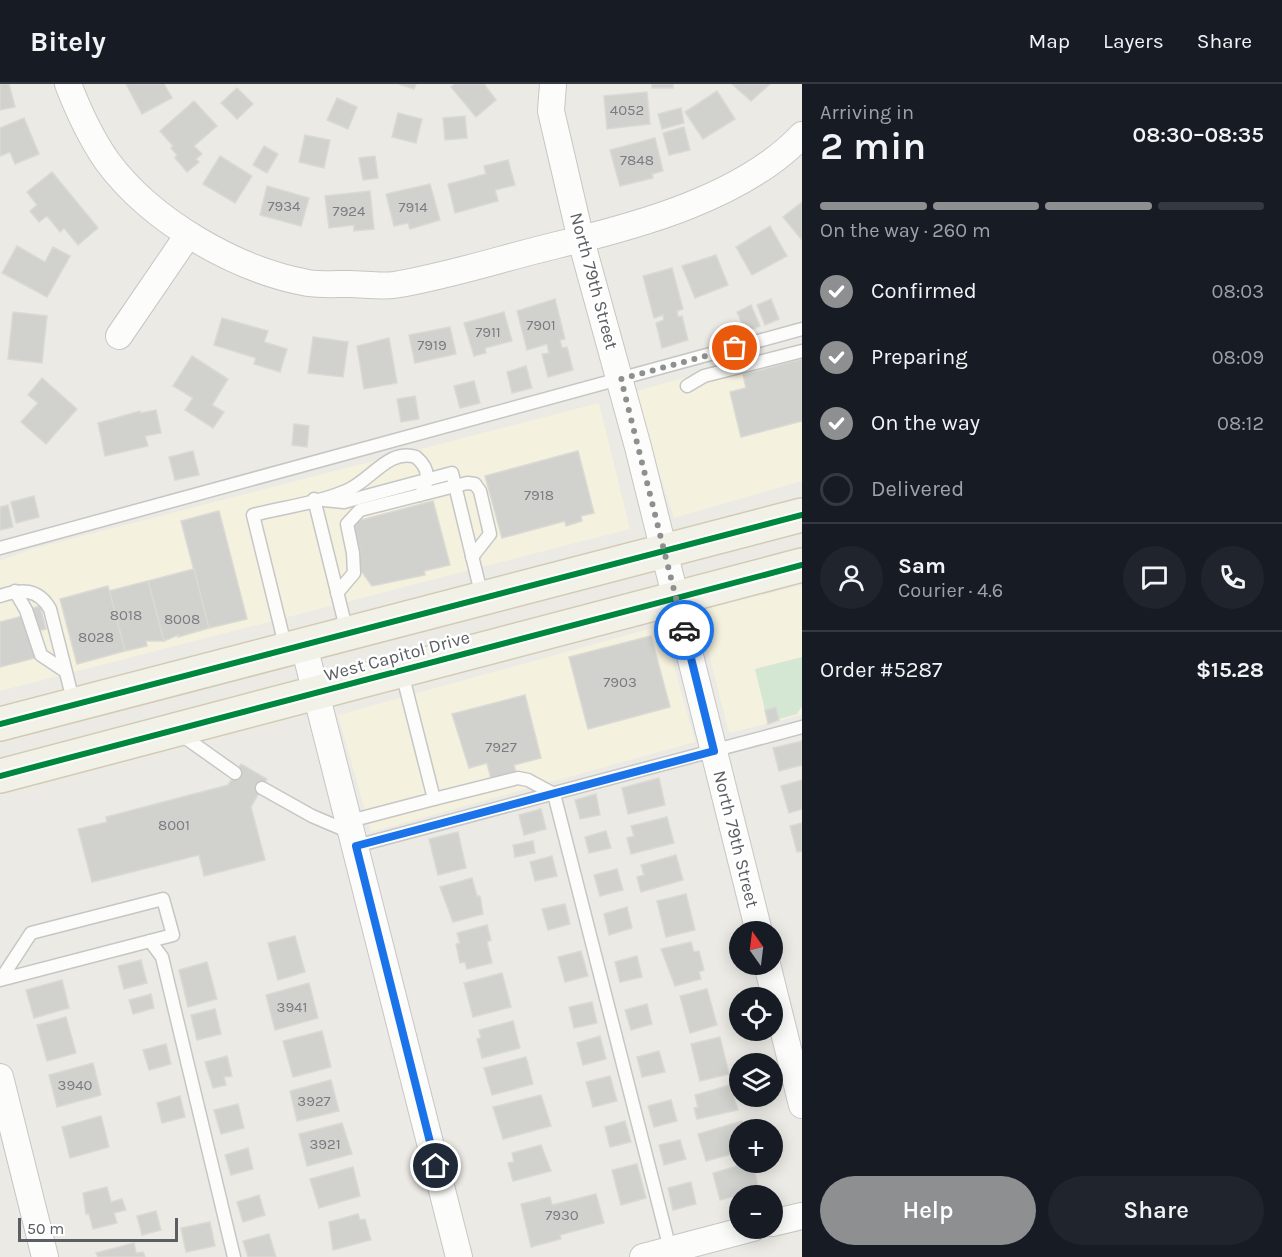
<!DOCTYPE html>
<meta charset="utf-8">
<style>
body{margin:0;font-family:Karla,sans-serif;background:#20242c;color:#f1f3f6;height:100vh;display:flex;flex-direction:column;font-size:22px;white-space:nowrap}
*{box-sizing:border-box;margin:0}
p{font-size:20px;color:#9ea1a6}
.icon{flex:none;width:33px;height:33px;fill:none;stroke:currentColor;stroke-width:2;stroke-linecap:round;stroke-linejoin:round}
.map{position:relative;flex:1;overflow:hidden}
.sheet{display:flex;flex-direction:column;background:#171b24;width:480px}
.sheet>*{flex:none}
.needle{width:39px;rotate:346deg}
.fabs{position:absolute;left:729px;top:837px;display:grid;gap:12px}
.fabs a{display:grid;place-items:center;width:54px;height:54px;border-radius:50%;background:#171b24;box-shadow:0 3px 15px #0003;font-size:30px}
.scale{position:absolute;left:18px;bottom:15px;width:160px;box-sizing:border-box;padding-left:6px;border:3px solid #5b5e63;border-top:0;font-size:16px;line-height:21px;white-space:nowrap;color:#5b5e63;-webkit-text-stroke:4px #fff;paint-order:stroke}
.pin{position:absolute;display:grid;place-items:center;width:51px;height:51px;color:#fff;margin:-26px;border:3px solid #fff;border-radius:50%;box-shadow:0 2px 6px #0007}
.courier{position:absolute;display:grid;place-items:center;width:60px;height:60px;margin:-30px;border:4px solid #1a73e8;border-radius:50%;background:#fff;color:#222;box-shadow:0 2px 8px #0007}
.overview em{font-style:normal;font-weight:600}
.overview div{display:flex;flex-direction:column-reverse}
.overview{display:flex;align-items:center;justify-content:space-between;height:102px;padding:0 18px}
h1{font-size:39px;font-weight:600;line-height:45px}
.bar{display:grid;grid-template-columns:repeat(4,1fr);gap:9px 6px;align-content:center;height:72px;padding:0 18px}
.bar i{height:8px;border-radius:4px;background:#363941}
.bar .on{background:#8d8f90}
.bar p{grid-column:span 4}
.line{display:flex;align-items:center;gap:15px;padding:0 18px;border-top:2px solid #363941}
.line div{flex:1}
.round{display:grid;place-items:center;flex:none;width:63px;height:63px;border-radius:32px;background:#20242c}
ol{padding:0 18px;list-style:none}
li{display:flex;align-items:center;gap:18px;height:66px}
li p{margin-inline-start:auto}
li .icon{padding:6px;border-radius:50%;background:#8d8f90;color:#fff;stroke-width:4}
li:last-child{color:#9ea1a6}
li i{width:33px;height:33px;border:3px solid #363941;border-radius:50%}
.primary-button{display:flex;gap:12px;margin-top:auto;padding:12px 18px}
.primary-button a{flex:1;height:69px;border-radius:36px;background:#8d8f90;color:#fff;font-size:24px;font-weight:600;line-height:69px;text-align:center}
.primary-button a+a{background:#20242c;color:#f1f3f6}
header{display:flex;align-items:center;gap:36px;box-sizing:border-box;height:84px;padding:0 30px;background:#171b24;border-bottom:2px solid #363941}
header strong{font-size:28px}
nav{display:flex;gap:33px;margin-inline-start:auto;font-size:21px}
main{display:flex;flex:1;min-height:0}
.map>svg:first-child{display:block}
.commercial{fill:#f4f1de}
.green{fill:#d4e7d2}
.building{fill:#d1d1ce;stroke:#dad9d4;stroke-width:1.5}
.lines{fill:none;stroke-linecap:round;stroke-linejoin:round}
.service-casing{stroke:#c7c6c6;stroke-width:15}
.minor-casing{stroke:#c7c6c6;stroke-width:28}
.primary-casing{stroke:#d2cbb4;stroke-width:36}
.service{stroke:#fcfcfb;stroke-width:12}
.minor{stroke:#fcfcfb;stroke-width:26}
.primary{stroke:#f2f1e7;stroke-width:33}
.cycleway-casing{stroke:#fff;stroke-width:10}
.cycleway{stroke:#00873e;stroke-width:6}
.done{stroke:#8d8f90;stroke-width:6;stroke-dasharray:0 10.8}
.route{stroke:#1a73e8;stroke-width:8}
.labels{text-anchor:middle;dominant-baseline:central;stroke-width:5;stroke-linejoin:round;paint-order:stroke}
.number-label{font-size:15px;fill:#7a7c7f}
.street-label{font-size:18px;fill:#5b5e63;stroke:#fff}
</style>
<header>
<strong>Bitely</strong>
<nav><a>Map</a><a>Layers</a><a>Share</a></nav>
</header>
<main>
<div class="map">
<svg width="802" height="1173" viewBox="0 0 802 1173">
<rect width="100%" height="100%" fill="#ebeae5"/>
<!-- commercial -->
<g class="commercial">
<polygon points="802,261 802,397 674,434 633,308"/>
<polygon points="599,319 630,445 0,607 0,477 32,465"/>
<polygon points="802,501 802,631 729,649 698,527"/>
<polygon points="663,541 695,658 371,748 338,631"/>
</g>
<!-- green -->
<polygon class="green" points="802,573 802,622 797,630 779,635 765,626 755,585"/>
<!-- building -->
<g class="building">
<polygon points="0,0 9,0 15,23 0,26"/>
<polygon points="126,0 164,0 172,14 142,30"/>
<polygon points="399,0 416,0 414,5"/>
<polygon points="455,0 484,0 496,16 476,33 451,3"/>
<rect x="652" y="0" width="21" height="4"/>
<polygon points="732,0 770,0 751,17"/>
<polygon points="237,4 253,20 237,35 221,19"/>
<polygon points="717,7 735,35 703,55 685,28"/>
<polygon points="647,8 650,40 607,45 604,12"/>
<polygon points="337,14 357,23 348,45 327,36"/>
<polygon points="194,17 217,42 194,62 202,70 196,75 199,78 187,88 175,74 177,71 171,64 173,62 160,47"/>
<polygon points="681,24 684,39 662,45 658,30"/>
<polygon points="398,29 422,35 416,59 392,53"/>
<polygon points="465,32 467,54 445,56 443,34"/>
<polygon points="24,34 39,70 15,80 10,68 0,72 0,44"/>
<polygon points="684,43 690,66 669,71 663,49"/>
<polygon points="305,51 330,56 324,84 299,78"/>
<polygon points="655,54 663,87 652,90 653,94 620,102 610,66"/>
<polygon points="264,62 278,70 267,89 253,81"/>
<polygon points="220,72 252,92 235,119 203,100"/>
<polygon points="375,72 378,94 363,96 359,74"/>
<polygon points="508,76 515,101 495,106 498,117 455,129 448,100 486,90 484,82"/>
<polygon points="52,88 98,144 78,161 64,144 60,148 47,132 39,138 30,127 37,121 27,108"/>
<polygon points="430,100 440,136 410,145 408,139 394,142 386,110"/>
<polygon points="267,102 309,114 301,142 260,131"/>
<polygon points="370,107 374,145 354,147 354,141 329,144 325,112"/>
<polygon points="802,118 802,156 783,133"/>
<polygon points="770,142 787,172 752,191 736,163"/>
<polygon points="17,162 45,178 53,163 70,172 47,213 2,189"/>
<polygon points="716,171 728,201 695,214 682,182"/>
<polygon points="672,184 683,225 677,227 678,233 682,232 688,256 662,264 656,239 664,236 663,231 654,234 643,192"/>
<polygon points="555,215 565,255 560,256 562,264 567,263 573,286 548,293 542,270 549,269 547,260 527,266 517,227"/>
<polygon points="771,215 779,235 765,241 757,221"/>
<polygon points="751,221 760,242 746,248 737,228"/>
<polygon points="13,228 47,232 42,279 8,275"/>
<polygon points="504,228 512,257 485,264 486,269 474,272 464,239"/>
<polygon points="222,234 268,247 264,258 287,265 280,288 254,280 256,274 214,261"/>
<polygon points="450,243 456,270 415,279 409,251"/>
<polygon points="313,253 348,258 343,293 308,289"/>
<polygon points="389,254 397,299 364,305 357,262"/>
<polygon points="192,272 228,295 212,321 224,328 213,344 185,326 193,314 173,302"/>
<polygon points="802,275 802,337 741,353 730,308 746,304 743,291"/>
<polygon points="526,282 532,304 512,309 507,288"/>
<polygon points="42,294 77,325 46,360 21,338 38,319 28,311"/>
<polygon points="474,297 480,319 460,324 454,302"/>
<polygon points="415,312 419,335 401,338 397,315"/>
<polygon points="156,326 161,349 145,352 148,362 105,372 98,339 140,327 140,329"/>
<polygon points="294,340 309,342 307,363 292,361"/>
<polygon points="193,367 199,391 175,396 169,373"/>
<polygon points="578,367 594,429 581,432 582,437 566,442 565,437 502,454 485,392"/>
<polygon points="34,412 39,433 16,439 11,418"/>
<polygon points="433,417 450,481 424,487 425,491 372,502 359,484 360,466 353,438"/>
<polygon points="8,421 13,443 0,446 0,423"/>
<polygon points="219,427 247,535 209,544 181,437"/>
<polygon points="194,485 209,544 178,553 178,551 164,557 148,497"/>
<polygon points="148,497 164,557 146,557 147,562 125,567 109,507"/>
<polygon points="108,502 125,567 77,580 60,515"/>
<polygon points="40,522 46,545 29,549 35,574 0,583 0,538 23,532 22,527"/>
<polygon points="651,552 670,623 588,645 569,573"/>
<polygon points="525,611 541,674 514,681 518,697 493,703 487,679 469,684 452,630"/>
<polygon points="776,623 779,636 768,640 765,626"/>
<polygon points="802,657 802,681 779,687 773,664"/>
<polygon points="241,680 267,695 251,723 265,776 204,792 199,771 92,798 78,745 107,738 106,733 228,701"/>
<polygon points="659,694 665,721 628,730 622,704"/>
<polygon points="802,696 802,725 789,729 781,702"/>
<polygon points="596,710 600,731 580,735 575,716"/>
<polygon points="541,725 546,745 524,751 519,731"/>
<polygon points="667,733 674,759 631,770 627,754 634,752 631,742"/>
<polygon points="802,739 802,767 797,768 790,742"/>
<polygon points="606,747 611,764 589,769 585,753"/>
<polygon points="458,748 466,784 438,791 429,755"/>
<polygon points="533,757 535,769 515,773 513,761"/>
<polygon points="676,771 683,796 641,808 637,793 644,791 641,781"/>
<polygon points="552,772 557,792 535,797 530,778"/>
<polygon points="617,785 623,806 600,812 594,791"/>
<polygon points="472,794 477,812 480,812 483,830 453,838 440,803"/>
<polygon points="686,810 695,846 666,853 657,817"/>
<polygon points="565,820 570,840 548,846 542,825"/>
<polygon points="627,823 632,844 609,851 604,830"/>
<polygon points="487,841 491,856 487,858 492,879 467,885 465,878 460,879 456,860 460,859 457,849"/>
<polygon points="295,852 305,888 278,896 268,859"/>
<polygon points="691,858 694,868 699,867 704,886 699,888 701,895 675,902 661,865"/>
<polygon points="581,867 588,892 565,898 558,873"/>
<polygon points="637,872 642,893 620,898 615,878"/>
<polygon points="141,876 147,899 124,905 118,882"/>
<polygon points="207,878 217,915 188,923 179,886"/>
<polygon points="502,889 511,923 473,933 464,899"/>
<polygon points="62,896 69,924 34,934 26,906"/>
<polygon points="309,899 318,934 275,946 266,911"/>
<polygon points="707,905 717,941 690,949 680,912"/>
<polygon points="151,910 154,924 133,930 129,916"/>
<polygon points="592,918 597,939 574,944 569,923"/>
<polygon points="647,920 652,940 631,946 625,926"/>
<polygon points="215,925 221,950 197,956 191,931"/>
<polygon points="66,933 76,969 47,977 37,941"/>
<polygon points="513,937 520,964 482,974 477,955 481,954 479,946"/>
<polygon points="322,947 331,983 293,993 283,957"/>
<polygon points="600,952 606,975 583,981 577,959"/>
<polygon points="720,953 729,990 700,997 691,960"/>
<polygon points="166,960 171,980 149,986 143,966"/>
<polygon points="659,967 665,988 642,993 637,973"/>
<polygon points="227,972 232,992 224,993 226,1001 213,1004 205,978"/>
<polygon points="526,973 533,1000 492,1011 484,984"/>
<polygon points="93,979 101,1011 57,1023 49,991"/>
<polygon points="610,992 617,1017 593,1023 586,998"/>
<polygon points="331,996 339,1027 297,1037 290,1007"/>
<polygon points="730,1001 738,1026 697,1035 694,1024 698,1023 695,1011"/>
<polygon points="541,1011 551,1042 503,1055 493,1023"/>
<polygon points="180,1012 185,1033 162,1039 157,1019"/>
<polygon points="671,1016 677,1037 654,1043 648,1022"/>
<polygon points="238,1020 244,1044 221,1050 214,1026"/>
<polygon points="101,1032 109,1063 70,1074 62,1043"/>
<polygon points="625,1037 631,1058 610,1063 605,1043"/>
<polygon points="742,1037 745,1046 740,1046 740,1068 706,1077 698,1050"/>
<polygon points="342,1039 352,1070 307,1082 299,1050"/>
<polygon points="680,1056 686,1075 664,1081 659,1061"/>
<polygon points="541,1061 551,1087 513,1097 508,1079 514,1078 512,1069"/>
<polygon points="248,1064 253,1085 231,1091 225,1071"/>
<polygon points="752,1078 759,1105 720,1116 713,1089"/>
<polygon points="637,1080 646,1114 621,1121 612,1086"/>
<polygon points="353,1083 360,1112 319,1124 310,1095"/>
<polygon points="691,1098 696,1120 673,1126 668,1104"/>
<polygon points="107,1103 111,1118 122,1115 126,1126 114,1129 117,1139 93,1145 89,1130 86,1130 83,1109"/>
<polygon points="596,1110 604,1139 560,1151 561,1155 531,1163 521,1120 550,1113 552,1121"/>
<polygon points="259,1111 265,1131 243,1138 237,1118"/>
<polygon points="156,1127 161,1146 142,1151 137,1132"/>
<polygon points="358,1130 360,1136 365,1135 371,1156 333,1166 329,1138"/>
<polygon points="210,1138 215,1162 186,1168 181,1144"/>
<polygon points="269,1150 276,1173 248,1173 243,1157"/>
<polygon points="134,1159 136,1169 143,1168 145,1173 98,1173 96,1169"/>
</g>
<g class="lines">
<defs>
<g id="service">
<polyline points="687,302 704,292 802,267"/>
<polyline points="314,415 347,548"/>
<polyline points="324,416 344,418 452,389 482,513"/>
<polyline points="0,464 802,245"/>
<polyline points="15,507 26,526 41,571 65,587"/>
<polyline points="337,509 354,489 353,469 347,440 360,426 467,399 475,400 480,407 490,450 472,473"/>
<path d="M 0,512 C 21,505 38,504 50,525 L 74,620"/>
<path d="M 286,565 L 253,431 C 284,423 319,419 348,406 C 371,396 389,364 416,373 C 430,385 430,397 420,411"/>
<polyline points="180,650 235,689"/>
<polyline points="262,704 312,732 352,749"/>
<polyline points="434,715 518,694 528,696 554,710 671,1169"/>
<polyline points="350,737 434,715 402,589"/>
<polyline points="356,762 802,643"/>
<polyline points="1,895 31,849 163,815 173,851 150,857"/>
<polyline points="0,896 150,857 162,873 234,1173"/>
</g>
<g id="minor">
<path d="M 68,0 C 78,26 91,54 107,77 C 151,137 236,186 308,199 C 321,201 336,200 349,200 C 363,200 380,203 394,201 C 449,192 503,174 557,161 C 637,142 744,113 802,51"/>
<polyline points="553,0 551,27 581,156 638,363 759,848"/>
<polyline points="119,252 188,151"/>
<polyline points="304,562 459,1173"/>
<polyline points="767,880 802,1021"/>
<polyline points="0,993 45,1173"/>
<polyline points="772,1139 802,1132"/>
<polyline points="643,1173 753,1144"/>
</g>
<g id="primary">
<polyline points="0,640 802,431"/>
<polyline points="0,692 802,481"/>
</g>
</defs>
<!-- service casing -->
<use href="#service" class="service-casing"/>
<!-- minor casing -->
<use href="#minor" class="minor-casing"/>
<!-- primary casing -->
<use href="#primary" class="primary-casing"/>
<!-- service -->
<use href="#service" class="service"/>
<!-- minor -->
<use href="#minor" class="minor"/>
<!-- primary -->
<use href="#primary" class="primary"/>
<defs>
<g id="cycleway">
<polyline points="0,640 802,431"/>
<polyline points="0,692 802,481"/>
</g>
</defs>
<!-- cycleway casing -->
<use href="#cycleway" class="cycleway-casing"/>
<!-- cycleway -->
<use href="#cycleway" class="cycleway"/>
</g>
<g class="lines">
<!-- done -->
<polyline class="done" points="684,546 621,295 735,264"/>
<!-- route -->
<polyline class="route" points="436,1082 356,762 714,667 684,546"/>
</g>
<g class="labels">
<!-- number labels -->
<g class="number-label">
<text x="627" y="26">4052</text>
<text x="637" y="76">7848</text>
<text x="284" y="122">7934</text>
<text x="413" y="123">7914</text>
<text x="349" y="127">7924</text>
<text x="541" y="241">7901</text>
<text x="488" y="248">7911</text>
<text x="432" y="261">7919</text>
<text x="539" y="411">7918</text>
<text x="126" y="531">8018</text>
<text x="182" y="535">8008</text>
<text x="96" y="553">8028</text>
<text x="620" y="598">7903</text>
<text x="501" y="663">7927</text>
<text x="174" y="741">8001</text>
<text x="292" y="923">3941</text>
<text x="75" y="1001">3940</text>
<text x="314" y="1017">3927</text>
<text x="325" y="1060">3921</text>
<text x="562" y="1131">7930</text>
</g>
<!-- street labels -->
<g class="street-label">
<text transform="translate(594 197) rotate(75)">North 79th Street</text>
<text transform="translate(397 572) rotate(-15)">West Capitol Drive</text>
<text transform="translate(736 755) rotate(76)">North 79th Street</text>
</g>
</g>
</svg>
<div class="fabs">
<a><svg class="needle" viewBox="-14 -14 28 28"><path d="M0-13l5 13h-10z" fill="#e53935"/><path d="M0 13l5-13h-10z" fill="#9ea1a6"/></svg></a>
<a><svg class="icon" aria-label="locate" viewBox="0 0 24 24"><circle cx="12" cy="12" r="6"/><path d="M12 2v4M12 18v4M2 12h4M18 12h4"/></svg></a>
<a><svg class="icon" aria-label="layers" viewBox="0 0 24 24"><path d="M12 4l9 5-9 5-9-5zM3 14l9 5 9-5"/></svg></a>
<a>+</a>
<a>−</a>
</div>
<div class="scale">50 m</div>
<div class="pin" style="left:735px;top:264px;background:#ea580c"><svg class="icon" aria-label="bag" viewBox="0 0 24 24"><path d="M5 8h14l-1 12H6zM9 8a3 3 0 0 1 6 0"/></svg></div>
<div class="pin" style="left:436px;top:1082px;background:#1f2937"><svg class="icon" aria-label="home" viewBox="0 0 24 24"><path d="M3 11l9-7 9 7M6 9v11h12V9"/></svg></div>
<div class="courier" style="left:684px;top:546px"><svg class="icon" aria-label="car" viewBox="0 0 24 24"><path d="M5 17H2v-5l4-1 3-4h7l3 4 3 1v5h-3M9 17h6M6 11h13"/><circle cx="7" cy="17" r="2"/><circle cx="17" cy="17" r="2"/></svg></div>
</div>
<section class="sheet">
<div class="overview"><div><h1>2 min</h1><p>Arriving in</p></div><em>08:30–08:35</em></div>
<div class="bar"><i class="on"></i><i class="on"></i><i class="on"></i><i></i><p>On the way · 260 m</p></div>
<ol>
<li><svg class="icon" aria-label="check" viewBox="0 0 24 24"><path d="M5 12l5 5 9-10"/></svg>Confirmed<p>08:03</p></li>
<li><svg class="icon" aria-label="check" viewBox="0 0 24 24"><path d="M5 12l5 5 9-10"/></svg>Preparing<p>08:09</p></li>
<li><svg class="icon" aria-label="check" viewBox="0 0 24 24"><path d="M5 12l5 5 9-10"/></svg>On the way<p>08:12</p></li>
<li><i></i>Delivered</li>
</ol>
<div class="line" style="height:108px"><a class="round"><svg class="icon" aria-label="person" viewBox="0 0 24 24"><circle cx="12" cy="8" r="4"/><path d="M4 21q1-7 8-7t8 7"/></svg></a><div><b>Sam</b><p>Courier · 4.6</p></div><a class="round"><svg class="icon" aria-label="chat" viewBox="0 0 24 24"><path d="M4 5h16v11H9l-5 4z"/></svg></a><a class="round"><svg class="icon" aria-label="phone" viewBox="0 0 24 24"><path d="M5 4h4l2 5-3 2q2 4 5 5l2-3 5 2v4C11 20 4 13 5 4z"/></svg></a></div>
<div class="line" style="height:78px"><div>Order #5287</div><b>$15.28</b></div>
<div class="primary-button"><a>Help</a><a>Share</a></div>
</section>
</main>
